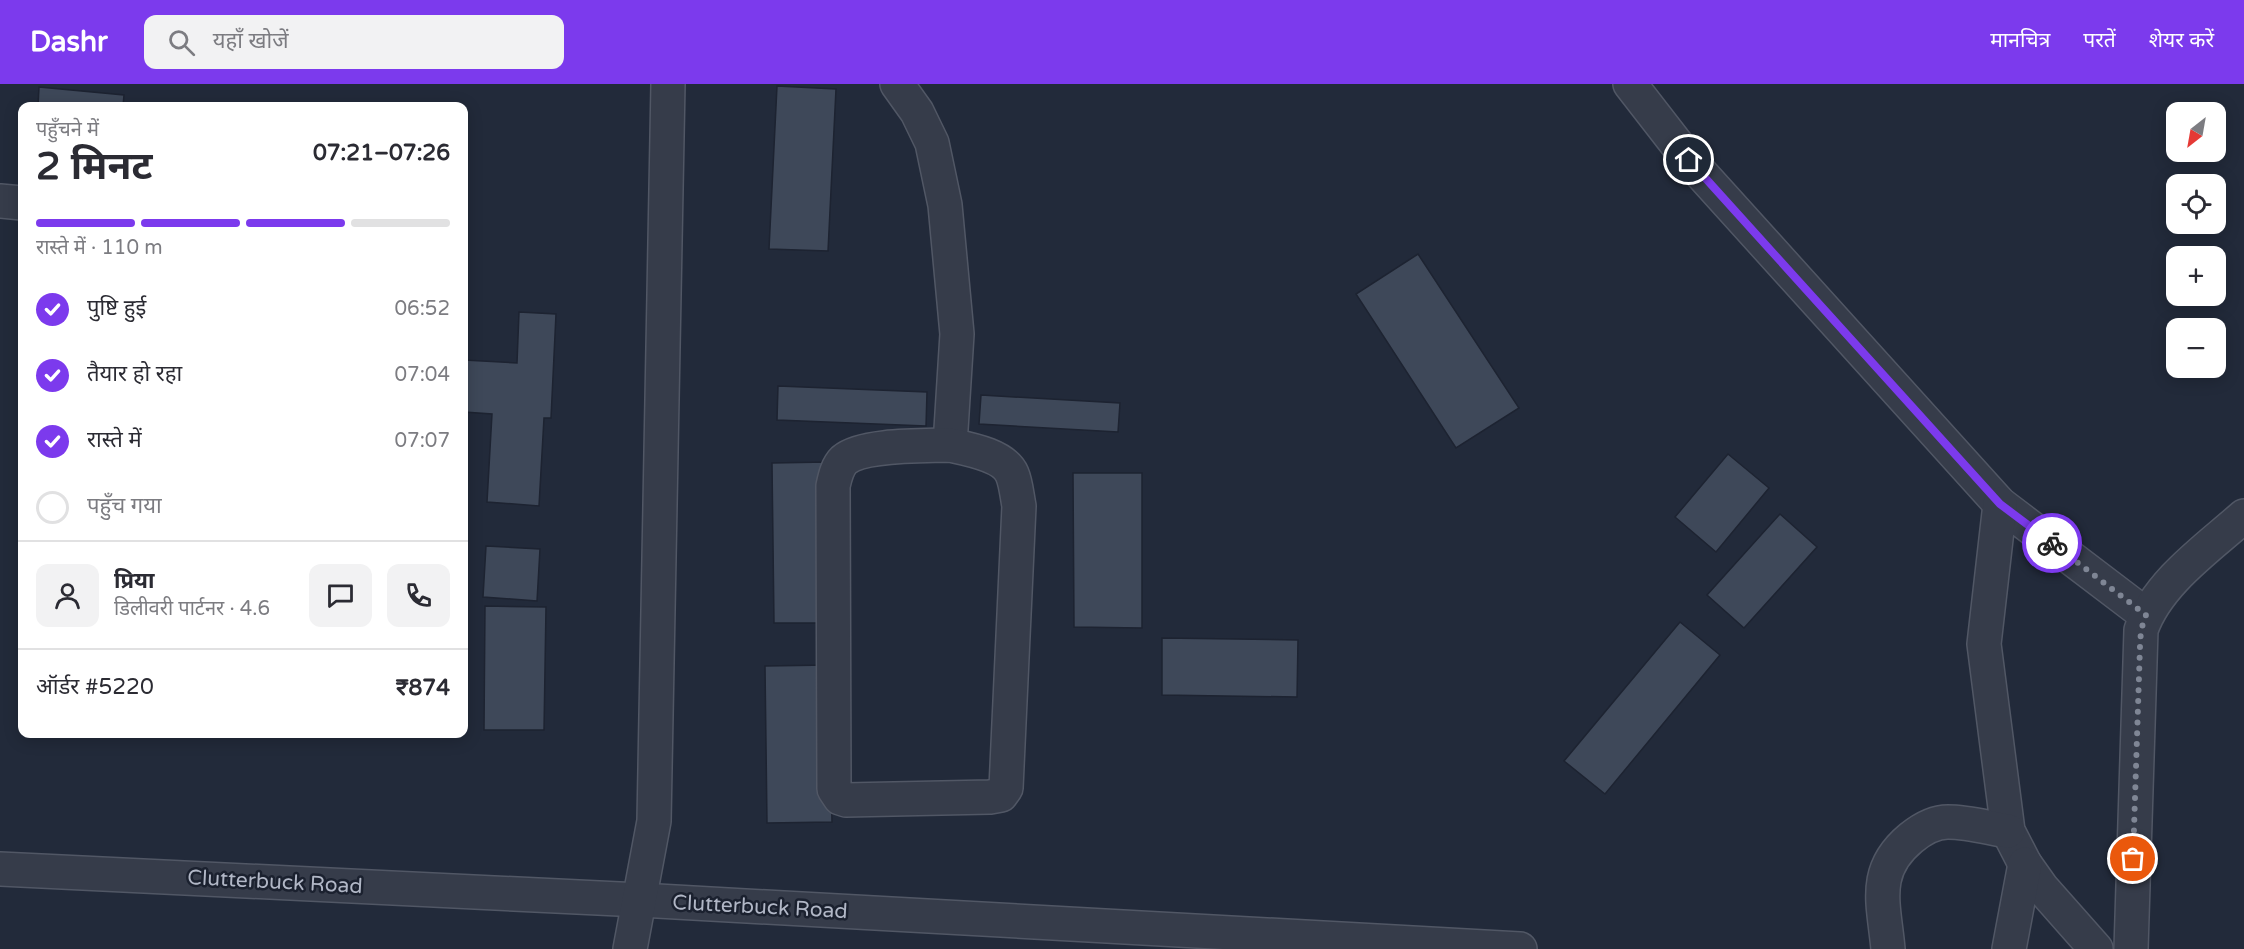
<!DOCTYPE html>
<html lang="hi">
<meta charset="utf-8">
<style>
body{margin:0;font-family:"Varela Round","Noto Sans Devanagari",sans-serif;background:#f2f2f3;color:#2b2b33;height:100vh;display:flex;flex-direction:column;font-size:22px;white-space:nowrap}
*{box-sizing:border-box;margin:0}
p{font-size:20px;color:#7c7c81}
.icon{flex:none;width:33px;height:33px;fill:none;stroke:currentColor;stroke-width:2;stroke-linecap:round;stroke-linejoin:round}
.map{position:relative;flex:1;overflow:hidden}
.side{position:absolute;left:18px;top:18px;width:450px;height:636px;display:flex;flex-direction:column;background:#fff;border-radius:12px;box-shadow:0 3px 15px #0003}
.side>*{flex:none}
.needle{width:39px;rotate:211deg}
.tools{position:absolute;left:2166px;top:18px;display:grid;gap:12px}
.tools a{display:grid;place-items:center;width:60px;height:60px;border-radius:12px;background:#fff;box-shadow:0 3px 15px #0003;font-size:30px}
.pin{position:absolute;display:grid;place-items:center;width:51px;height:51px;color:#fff;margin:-26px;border:3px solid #fff;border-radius:50%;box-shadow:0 2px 6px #0007}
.courier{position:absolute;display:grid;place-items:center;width:60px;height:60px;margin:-30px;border:4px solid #7c3aed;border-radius:50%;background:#fff;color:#222;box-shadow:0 2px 8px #0007}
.summary em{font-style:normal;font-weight:700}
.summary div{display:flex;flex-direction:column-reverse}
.summary{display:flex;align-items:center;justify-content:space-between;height:102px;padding:0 18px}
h1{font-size:39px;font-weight:700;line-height:45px}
.bar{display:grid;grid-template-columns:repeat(4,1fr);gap:9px 6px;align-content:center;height:72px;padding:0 18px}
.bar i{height:8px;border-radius:4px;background:#e1e1e2}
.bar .active{background:#7c3aed}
.bar p{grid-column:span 4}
.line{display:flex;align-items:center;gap:15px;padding:0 18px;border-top:2px solid #e1e1e2}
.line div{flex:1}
.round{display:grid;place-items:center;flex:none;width:63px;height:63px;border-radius:12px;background:#f2f2f3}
ol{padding:0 18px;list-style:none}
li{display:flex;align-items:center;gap:18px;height:66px}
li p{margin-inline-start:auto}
li .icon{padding:6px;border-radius:50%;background:#7c3aed;color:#fff;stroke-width:4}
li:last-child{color:#7c7c81}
li i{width:33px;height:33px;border:3px solid #e1e1e2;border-radius:50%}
header{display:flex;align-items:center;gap:36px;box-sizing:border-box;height:84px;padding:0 30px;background:#7c3aed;color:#fff}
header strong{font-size:28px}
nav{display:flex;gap:33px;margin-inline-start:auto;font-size:21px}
.search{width:420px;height:54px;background:#f2f2f3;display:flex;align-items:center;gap:15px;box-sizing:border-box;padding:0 21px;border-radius:12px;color:#7c7c81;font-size:22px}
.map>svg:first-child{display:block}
.building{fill:#3e4859;stroke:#1d2331;stroke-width:1.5}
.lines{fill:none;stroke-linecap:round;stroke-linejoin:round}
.minor-casing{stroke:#515765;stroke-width:36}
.minor{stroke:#363c4a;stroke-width:33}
.done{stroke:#7f8695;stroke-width:6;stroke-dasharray:0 10.8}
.route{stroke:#7c3aed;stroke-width:8}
.labels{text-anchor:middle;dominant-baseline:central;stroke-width:5;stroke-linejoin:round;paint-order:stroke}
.street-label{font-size:21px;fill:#b1b7c6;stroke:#1b212f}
</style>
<header>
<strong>Dashr</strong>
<div class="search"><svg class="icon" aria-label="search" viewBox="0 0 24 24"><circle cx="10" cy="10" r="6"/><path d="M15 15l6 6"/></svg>यहाँ खोजें</div>
<nav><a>मानचित्र</a><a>परतें</a><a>शेयर करें</a></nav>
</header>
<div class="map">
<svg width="2244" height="865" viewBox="0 0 2244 865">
<rect width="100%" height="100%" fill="#222a3a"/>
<!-- building -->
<g class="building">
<polygon points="777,2 836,5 828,167 769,165"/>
<polygon points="39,3 124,11 123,22 38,22"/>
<polygon points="1418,170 1519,324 1456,364 1356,210"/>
<polygon points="519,228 556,230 551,334 544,334 539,422 487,418 492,330 464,328 464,276 517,279"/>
<polygon points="778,302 927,308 926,342 777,336"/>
<polygon points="981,311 1120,319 1118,348 979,340"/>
<polygon points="1728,370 1769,404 1716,468 1675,433"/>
<polygon points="827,378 828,539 774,539 772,379"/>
<polygon points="1073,389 1142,389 1142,544 1074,543"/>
<polygon points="1780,430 1817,463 1744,544 1707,511"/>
<polygon points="486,462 540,465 537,517 483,513"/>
<polygon points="485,522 546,523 544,646 484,646"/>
<polygon points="1680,538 1720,571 1605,710 1564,677"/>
<polygon points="1162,554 1298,556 1297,613 1162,611"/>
<polygon points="829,581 832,738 767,739 765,582"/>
</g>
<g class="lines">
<defs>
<g id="minor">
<polyline points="897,0 917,28 932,59 945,121 957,250 950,361"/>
<polyline points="1630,0 1689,76 2000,420 2146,531"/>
<polyline points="0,117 22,119"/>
<path d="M 950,361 C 968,365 1004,371 1012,390 C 1016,399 1017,412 1019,422 L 1006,704 L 1001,711 L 990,713 L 846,716 L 840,714 L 834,705 L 833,402 C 835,393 837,383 844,376 C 863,360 924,362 950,361 Z"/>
<polyline points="2000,420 1984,560 2008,747 2025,780 2042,804 2096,865"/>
<polyline points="0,785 640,816 1520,865"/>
<polyline points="630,865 654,737 668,0"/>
<path d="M 1888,865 C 1884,820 1871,787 1911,754 C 1922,745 1934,738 1948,738 C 1968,738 1989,744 2008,747"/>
<polyline points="2009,865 2025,780"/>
<path d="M 2131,865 L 2141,546 C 2157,499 2208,464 2244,432"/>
</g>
</defs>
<!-- minor casing -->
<use href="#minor" class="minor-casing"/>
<!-- minor -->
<use href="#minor" class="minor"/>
</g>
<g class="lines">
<!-- done -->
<polyline class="done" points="2052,459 2146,531 2141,546 2140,562 2133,775"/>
<!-- route -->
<polyline class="route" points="1689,76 2000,420 2052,459"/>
</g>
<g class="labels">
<!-- street labels -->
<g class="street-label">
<text transform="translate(275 798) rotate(3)">Clutterbuck Road</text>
<text transform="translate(760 823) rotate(3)">Clutterbuck Road</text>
</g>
</g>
</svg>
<div class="tools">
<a><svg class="needle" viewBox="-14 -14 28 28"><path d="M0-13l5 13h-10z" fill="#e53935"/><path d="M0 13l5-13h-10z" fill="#7c7c81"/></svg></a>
<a><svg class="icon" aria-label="locate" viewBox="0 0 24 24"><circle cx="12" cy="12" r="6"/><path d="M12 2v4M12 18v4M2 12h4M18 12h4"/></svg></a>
<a>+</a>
<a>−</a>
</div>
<div class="pin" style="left:2133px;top:775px;background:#ea580c"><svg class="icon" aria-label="bag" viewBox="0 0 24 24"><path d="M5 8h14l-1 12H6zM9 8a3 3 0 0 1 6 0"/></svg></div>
<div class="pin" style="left:1689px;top:76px;background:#1f2937"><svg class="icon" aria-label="home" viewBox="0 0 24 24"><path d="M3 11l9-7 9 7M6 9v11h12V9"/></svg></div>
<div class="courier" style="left:2052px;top:459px"><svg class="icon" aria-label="bike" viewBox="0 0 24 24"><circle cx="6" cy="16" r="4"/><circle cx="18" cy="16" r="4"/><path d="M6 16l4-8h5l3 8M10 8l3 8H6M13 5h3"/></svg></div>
<section class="side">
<div class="summary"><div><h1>2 मिनट</h1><p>पहुँचने में</p></div><em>07:21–07:26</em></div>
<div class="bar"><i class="active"></i><i class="active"></i><i class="active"></i><i></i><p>रास्ते में · 110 m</p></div>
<ol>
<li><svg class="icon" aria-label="check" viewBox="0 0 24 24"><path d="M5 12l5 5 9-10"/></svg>पुष्टि हुई<p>06:52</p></li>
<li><svg class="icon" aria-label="check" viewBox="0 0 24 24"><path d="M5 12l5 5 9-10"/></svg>तैयार हो रहा<p>07:04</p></li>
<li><svg class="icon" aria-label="check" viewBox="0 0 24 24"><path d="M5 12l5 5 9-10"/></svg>रास्ते में<p>07:07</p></li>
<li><i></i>पहुँच गया</li>
</ol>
<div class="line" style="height:108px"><a class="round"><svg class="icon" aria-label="person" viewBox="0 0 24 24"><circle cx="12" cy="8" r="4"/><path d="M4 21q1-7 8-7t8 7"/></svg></a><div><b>प्रिया</b><p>डिलीवरी पार्टनर · 4.6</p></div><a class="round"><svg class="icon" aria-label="chat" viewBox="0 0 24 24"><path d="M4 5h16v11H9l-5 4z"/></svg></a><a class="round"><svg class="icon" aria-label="phone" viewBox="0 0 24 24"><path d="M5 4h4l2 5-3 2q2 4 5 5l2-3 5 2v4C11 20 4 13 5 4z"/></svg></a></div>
<div class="line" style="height:78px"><div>ऑर्डर #5220</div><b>₹874</b></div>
</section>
</div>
